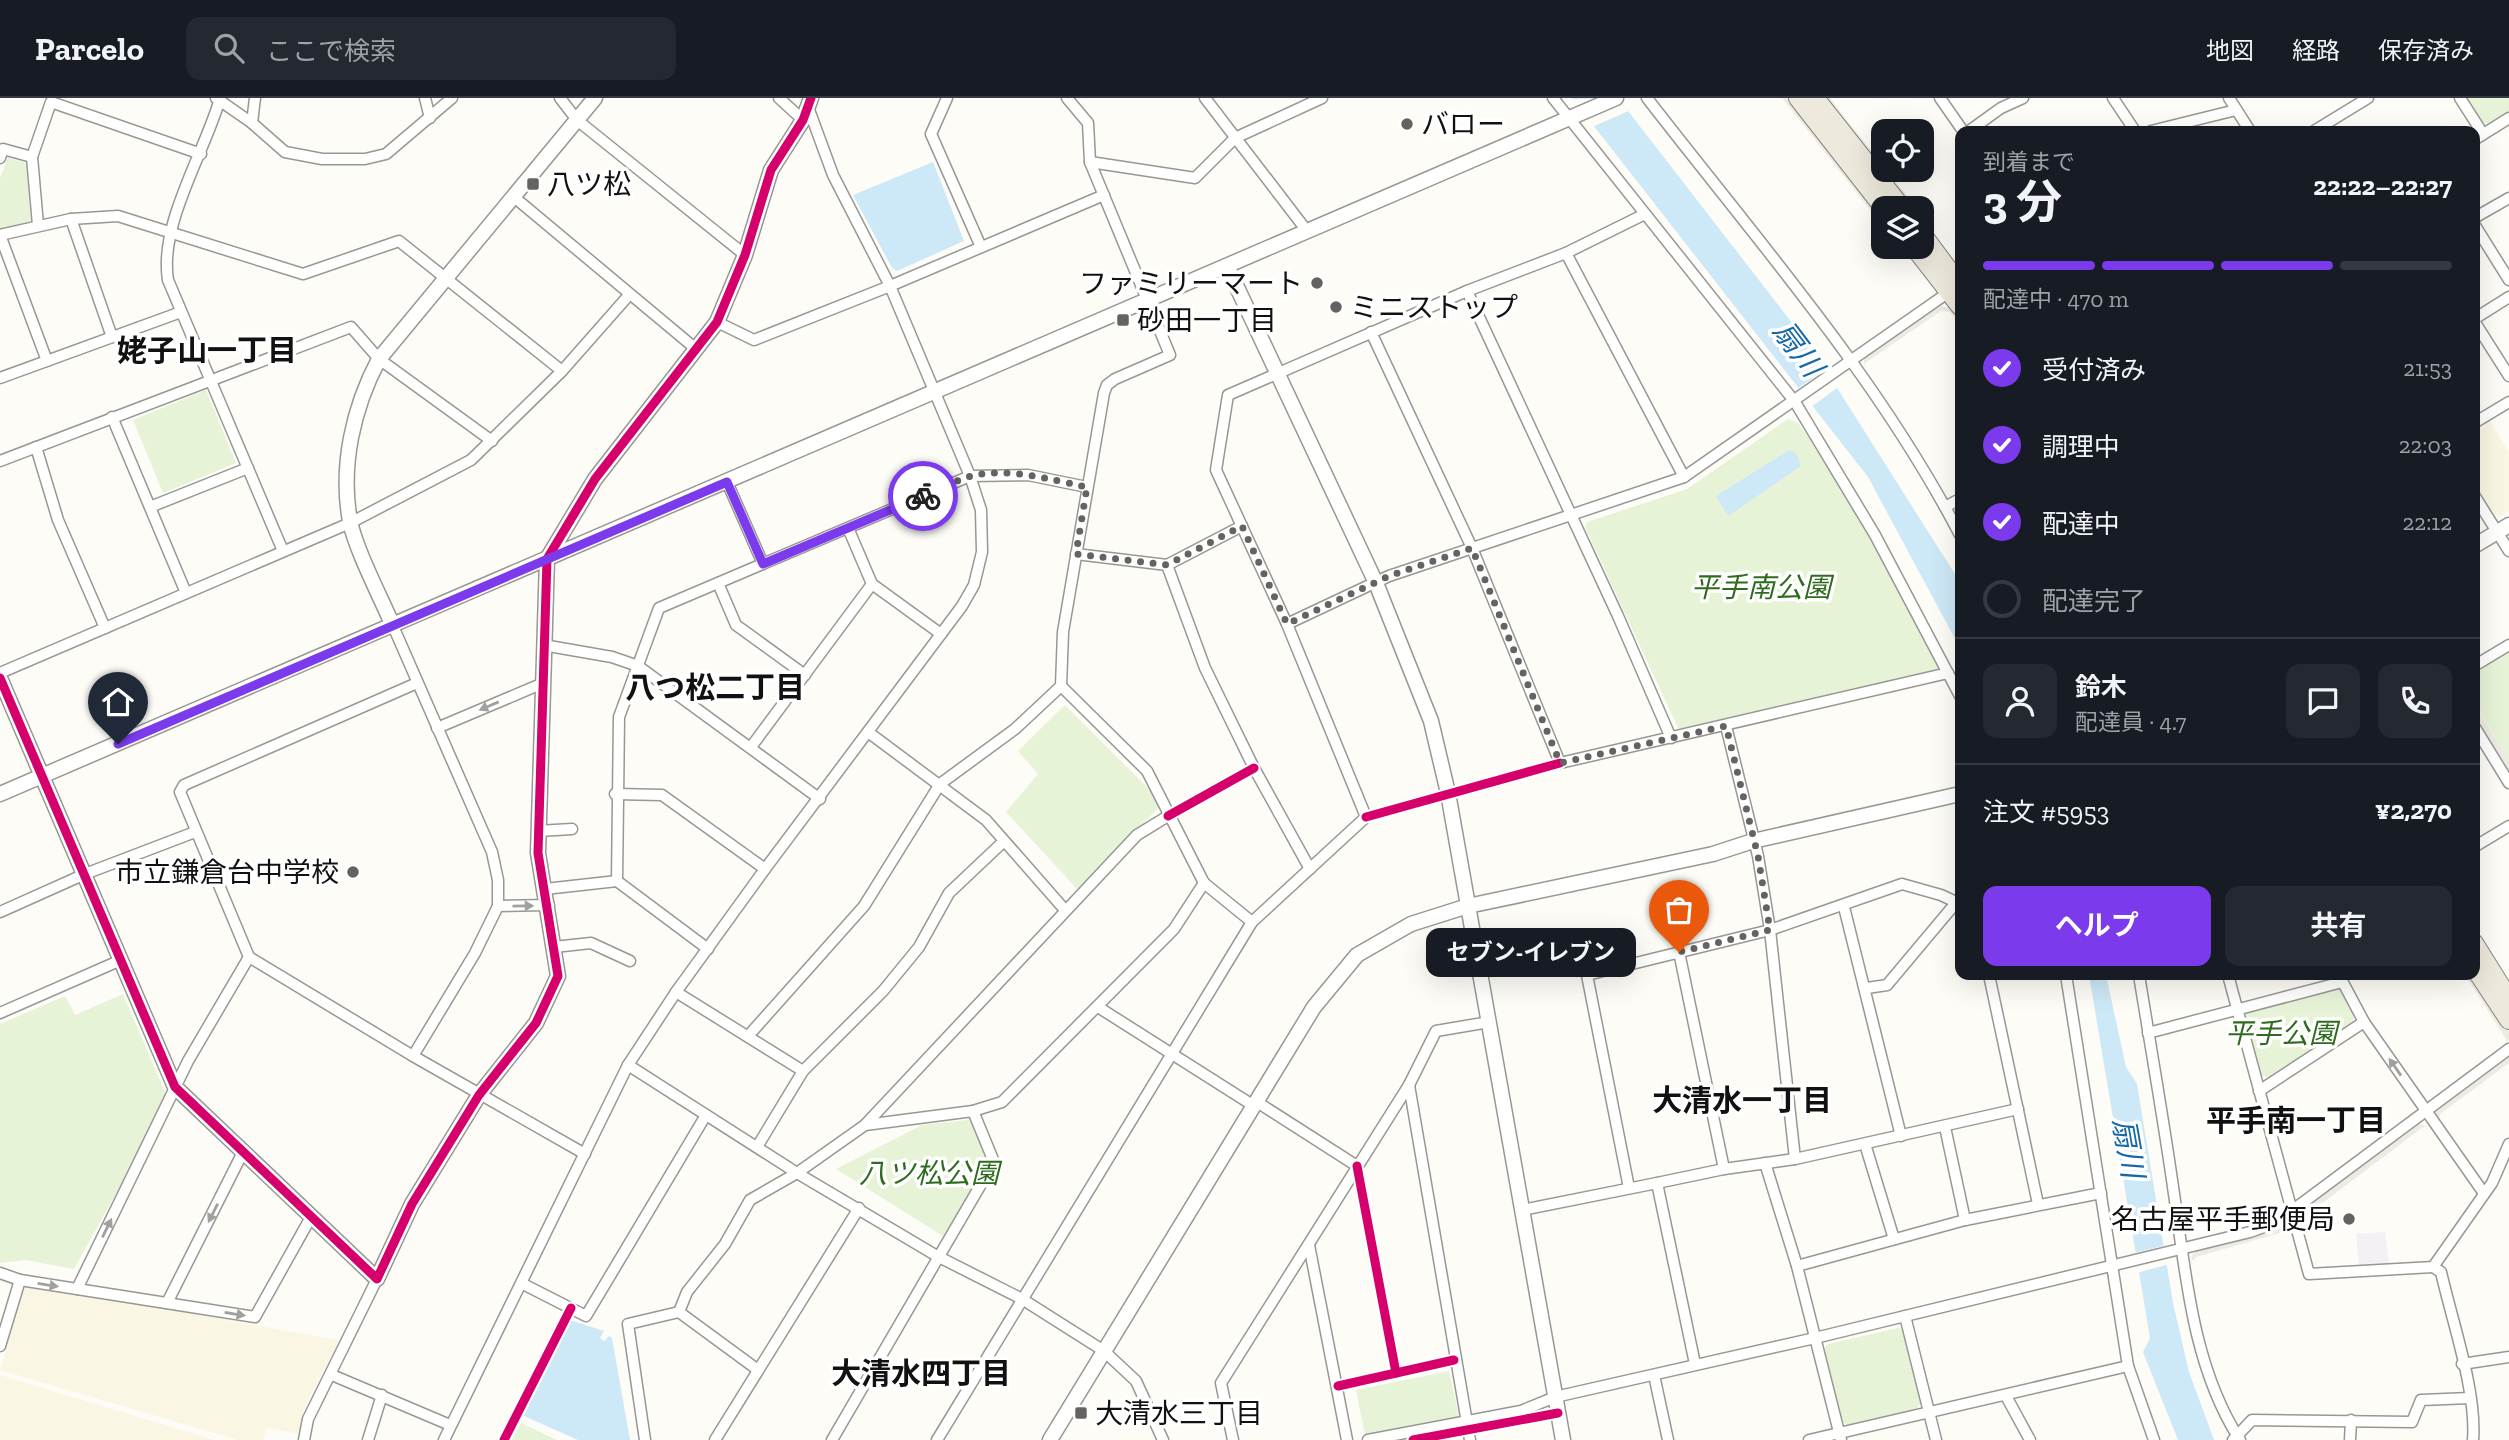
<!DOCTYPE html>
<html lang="ja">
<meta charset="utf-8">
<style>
body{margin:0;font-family:"Zilla Slab","Noto Sans JP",serif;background:#242831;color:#f1f3f6;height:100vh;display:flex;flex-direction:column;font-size:26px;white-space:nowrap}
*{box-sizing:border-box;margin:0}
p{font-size:23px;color:#9ea1a6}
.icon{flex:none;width:38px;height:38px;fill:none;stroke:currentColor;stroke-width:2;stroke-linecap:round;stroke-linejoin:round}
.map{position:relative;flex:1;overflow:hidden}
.side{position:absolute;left:1955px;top:28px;width:525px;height:854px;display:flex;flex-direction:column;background:#171b24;border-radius:14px;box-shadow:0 7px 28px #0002}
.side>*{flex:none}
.fabs{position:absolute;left:1871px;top:21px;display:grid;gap:14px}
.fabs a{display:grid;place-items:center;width:63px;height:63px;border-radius:14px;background:#171b24;box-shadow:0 7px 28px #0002;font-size:35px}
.pin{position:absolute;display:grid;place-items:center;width:60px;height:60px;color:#fff;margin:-72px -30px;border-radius:50% 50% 50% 0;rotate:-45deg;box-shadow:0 0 7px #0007}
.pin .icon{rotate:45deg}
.courier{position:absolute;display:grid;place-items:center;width:70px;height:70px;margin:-35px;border:5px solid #7c3aed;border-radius:50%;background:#fff;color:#222;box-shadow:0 2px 9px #0007}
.bubble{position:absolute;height:49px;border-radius:14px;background:#171b24;box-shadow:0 7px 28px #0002;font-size:23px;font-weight:700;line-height:49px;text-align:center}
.head em{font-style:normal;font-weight:700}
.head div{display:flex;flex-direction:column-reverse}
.head{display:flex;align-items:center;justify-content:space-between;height:119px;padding:0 28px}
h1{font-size:46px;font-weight:700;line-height:52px}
.bar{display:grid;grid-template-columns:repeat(4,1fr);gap:10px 7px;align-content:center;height:84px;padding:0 28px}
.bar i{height:9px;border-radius:5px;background:#363941}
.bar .active{background:#7c3aed}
.bar p{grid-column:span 4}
.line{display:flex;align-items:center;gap:18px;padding:0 28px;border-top:2px solid #363941}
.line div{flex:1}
.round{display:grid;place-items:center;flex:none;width:74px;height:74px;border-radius:14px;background:#242831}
ol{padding:0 28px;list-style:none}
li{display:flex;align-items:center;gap:21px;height:77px}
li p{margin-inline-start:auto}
li .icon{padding:7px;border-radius:50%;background:#7c3aed;color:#fff;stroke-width:4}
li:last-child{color:#9ea1a6}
li i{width:38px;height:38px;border:4px solid #363941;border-radius:50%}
.button{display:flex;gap:14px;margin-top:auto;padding:14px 28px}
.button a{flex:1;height:80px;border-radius:14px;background:#7c3aed;color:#fff;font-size:28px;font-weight:700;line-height:80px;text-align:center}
.button a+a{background:#242831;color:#f1f3f6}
header{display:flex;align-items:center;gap:42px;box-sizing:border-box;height:98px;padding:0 35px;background:#171b24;border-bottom:2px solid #363941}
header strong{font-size:33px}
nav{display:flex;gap:38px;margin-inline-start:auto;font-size:24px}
.search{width:490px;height:63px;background:#242831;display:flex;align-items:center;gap:18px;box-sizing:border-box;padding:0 24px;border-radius:14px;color:#9ea1a6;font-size:26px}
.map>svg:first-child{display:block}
.industrial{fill:#f5f0f3}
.farmland{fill:#f9f7e4}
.green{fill:#e7f3d7}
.plaza{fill:#edebe2}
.water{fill:#cde8f7}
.pier{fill:#fdfcf7}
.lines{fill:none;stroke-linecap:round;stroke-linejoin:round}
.minor-casing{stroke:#979795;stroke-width:13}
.tertiary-casing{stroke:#979795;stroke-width:17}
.primary-casing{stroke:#858482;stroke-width:20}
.minor{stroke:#fffffe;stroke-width:10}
.tertiary{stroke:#fffffe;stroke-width:14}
.primary{stroke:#ede9dc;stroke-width:18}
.cycleway-casing{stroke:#fff;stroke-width:13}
.cycleway{stroke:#d6006c;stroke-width:9}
.oneway{fill:#a0a09f}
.done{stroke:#646362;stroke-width:7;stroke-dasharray:0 12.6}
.route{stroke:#7c3aed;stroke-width:9}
.poi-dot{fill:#646362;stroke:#fff;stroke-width:2.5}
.labels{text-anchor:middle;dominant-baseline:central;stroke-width:7;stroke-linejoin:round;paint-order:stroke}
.poi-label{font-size:28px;fill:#111;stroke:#fff;text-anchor:start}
.park-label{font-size:28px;font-style:italic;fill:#2f6b1f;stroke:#fff}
.water-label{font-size:30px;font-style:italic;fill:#1768a6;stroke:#fff}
.neighbourhood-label{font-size:30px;font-weight:bold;fill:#111;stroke:#fff}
</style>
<header>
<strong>Parcelo</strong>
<div class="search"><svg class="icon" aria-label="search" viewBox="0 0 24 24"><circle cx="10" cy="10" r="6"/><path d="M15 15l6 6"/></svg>ここで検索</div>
<nav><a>地図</a><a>経路</a><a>保存済み</a></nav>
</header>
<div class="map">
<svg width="2509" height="1342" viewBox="0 0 2509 1342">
<rect width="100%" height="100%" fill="#fdfcf7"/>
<!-- industrial -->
<polygon class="industrial" points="2385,1134 2389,1166 2359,1168 2356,1136"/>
<!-- farmland -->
<g class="farmland">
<polygon points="2489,322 2509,354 2509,413 2501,418 2493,417 2475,388 2475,331"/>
<polygon points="29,1187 339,1242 304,1311 299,1336 267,1330 263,1342 238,1342 0,1272 23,1193"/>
<polygon points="0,1277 215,1342 0,1342"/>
</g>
<!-- green -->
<g class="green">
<polygon points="2466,0 2509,0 2509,14 2491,26 2481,25"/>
<polygon points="8,60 26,65 31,123 0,132 0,80"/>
<polygon points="206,292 236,365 163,395 133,322"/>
<path d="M 1788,321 L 1798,325 C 1855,402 1897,484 1939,569 L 1936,574 L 1683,632 L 1678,630 L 1585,429 L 1587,424 L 1687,391 Z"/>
<polygon points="2509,553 2509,661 2475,606 2475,575"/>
<polygon points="1065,607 1163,705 1078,792 1006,714 1038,676 1018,653"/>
<path d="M 2336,889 C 2347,896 2355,913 2353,926 L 2271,980 L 2260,977 L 2244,918 L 2248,911 Z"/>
<polygon points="123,896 168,1001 74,1171 26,1162 0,1165 0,926 65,898 75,917"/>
<polygon points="976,1021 994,1058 943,1138 836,1071 922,1027"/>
<polygon points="1898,1230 1904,1232 1921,1305 1916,1311 1849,1328 1841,1323 1824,1251 1828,1246"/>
<polygon points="1449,1273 1459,1318 1365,1337 1356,1292"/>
<polygon points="521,1325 557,1342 512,1342"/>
</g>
<!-- plaza -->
<g class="plaza">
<polygon points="1782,0 1790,0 1883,119 1883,128"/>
<polygon points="1822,0 1830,0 1883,68 1883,72 1886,72 1917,110 1908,110"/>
<polygon points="1941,208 1954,211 1960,218 1960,226 1950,214 1941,213 1865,265 1864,269 1864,260"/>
<polygon points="2474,606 2509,661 2509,673 2475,617"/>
<polygon points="2465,877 2473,877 2509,934 2509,942 2505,947 2506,941"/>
<polygon points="2509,957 2509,965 2440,1016 2439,1024 2435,1017 2436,1011"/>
<polygon points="2419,1026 2429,1029 2423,1029 2300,1122 2301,1113"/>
<polygon points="2281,1126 2289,1129 2292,1137 2283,1134 2196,1159 2191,1165 2192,1157 2197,1152 2251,1139"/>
</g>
<!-- water -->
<g class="water">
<polygon points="1572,0 1618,0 1813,252 1960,484 1960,550 1868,379"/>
<polygon points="933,64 964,143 897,173 892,170 853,97"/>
<polygon points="1789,352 1796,355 1801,368 1728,418 1716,398"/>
<polygon points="2089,877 2106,877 2126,969 2137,986 2173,1205 2189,1274 2214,1342 2178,1342 2143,1254 2150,1240"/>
<polygon points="570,1222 604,1233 600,1240 604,1243 609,1238 612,1240 630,1342 578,1342 522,1317"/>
</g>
<!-- pier -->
<g class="pier">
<polygon points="1622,0 1631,12 1592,29 1570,1"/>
<polygon points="1829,269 1840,288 1811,309 1798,290"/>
<polygon points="2167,1147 2170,1166 2136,1175 2133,1155"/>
</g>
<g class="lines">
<defs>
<g id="minor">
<polyline points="216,0 252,25 285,54 322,61 365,61 386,56 452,0"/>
<polyline points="425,0 430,20"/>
<polyline points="560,0 577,22 745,157"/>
<polyline points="779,0 803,22"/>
<polyline points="947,0 931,36 981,149"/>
<polyline points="1205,0 1307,133"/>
<polyline points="1553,0 1795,304 1875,437 1960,598"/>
<path d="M 1647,0 C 1756,141 1878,279 1960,437"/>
<polyline points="1940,0 1963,33"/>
<polyline points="2113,0 2135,33"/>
<polyline points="2229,0 2250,33"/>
<polyline points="2460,0 2483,36"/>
<path d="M 219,4 C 203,57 159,127 168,182 L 283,453"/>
<polyline points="252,25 255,0"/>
<polyline points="1969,33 2001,10 2023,0"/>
<polyline points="2151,33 2236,12"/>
<polyline points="2314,33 2368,0"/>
<polyline points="2474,42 2509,20"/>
<polyline points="0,60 3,51 32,59"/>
<polyline points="1090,64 1195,80 1235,40 1322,0"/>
<polyline points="514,99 696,251"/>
<polyline points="2474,120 2509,100"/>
<polyline points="71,121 112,239"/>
<polyline points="2474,126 2509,182"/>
<polyline points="38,127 32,59 51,4 201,56"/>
<polyline points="0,137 71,121 118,118 303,176 399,143 562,273"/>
<polyline points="0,137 47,263"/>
<polyline points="1566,155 1684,379"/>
<polyline points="1467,193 1618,518 1671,640"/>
<polyline points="2474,221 2509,199"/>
<polyline points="2474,223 2509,278"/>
<polyline points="717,224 754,242 890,188 1104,97"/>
<polyline points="1371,234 1472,450 1560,665 1948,575"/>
<polyline points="0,280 181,214"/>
<polyline points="112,319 186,495"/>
<polyline points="2474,325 2509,304"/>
<polyline points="36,349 58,422 105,530"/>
<polyline points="0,363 351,229 379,261 492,343"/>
<polyline points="727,384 763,466"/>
<polyline points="2474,397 2509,453"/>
<polyline points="150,409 248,370"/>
<polyline points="1945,409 1960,401"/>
<polyline points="848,430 872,486 941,536"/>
<polyline points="1076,456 1167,467 1242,428"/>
<polyline points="1167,467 1205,570 1254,670 1310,771"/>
<polyline points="718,485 736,527 805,577"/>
<polyline points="1287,526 1389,478 1684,379 1949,194"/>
<polyline points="393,528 492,754 498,782 498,808 475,855 413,958"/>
<polyline points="543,547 612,559 638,568 820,701"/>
<polyline points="2474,568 2509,547"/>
<polyline points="0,575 350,425 471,362 562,273 629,197"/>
<polyline points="417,585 184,687 180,694 249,859 413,958 585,1056"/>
<polyline points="1061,588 1147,673 1204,785 1252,824"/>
<polyline points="1726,628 1758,758 1770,832 1795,1061"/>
<polyline points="2474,628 2509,685"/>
<polyline points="437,630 541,586"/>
<polyline points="868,634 986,722 1065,812"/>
<polyline points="751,649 872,486"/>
<polyline points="615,696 662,697 765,771"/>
<polyline points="538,733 572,731"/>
<polyline points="2474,749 2509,728"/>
<polyline points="617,783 619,619 659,510 970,378 1028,377 1087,389"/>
<polyline points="545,791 617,783 708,851"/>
<polyline points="498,808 549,807"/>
<polyline points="1844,809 1901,1038"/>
<polyline points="0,814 85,776 195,734"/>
<polyline points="554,849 591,845 630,863"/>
<polyline points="1679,854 1724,1071 1795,1061 2018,1011"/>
<polyline points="1989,877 2038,1106"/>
<polyline points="2066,877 2128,1268 2154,1342"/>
<path d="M 2139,877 C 2150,945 2162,1013 2172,1082 C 2185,1168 2191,1267 2240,1342"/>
<polyline points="2228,877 2309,1176 2433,1169 2492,1085 2509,1046"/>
<polyline points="2339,877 2364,924 2483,1094"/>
<polyline points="1867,890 1887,887 1960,800"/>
<polyline points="676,894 803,973"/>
<polyline points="1098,909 1254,1008"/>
<polyline points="0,915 121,862"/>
<polyline points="2148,935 2342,884"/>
<polyline points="749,937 864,808 940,686 1015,631 1061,588 1063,534 1104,295 1107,287 1115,281 1170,257 1090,64 1088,25 1067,0"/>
<polyline points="628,967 797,1075 937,1158 1022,1201 1104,1253 1136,1283 1163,1342"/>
<polyline points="1409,987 1470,1342"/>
<polyline points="2259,993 2364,924"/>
<polyline points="1257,1004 1357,1068"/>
<polyline points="865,1027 973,1013 1002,1004 1174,831 1204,785"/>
<polyline points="1945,1029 1965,1122"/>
<polyline points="1865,1046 1894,1141"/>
<polyline points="757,1049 803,973 883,893 919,849 949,795 1003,744"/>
<polyline points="1765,1065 1797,1168 1841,1342"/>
<polyline points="1657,1085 1724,1071"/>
<polyline points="1629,1090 1587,877 1770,832 1902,786 1941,797 1956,804 1960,811"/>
<polyline points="1522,1112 1657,1085 1695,1266"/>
<polyline points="1309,1147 1347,1342"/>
<polyline points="1797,1168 1965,1122 2101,1095"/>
<path d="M 2433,1169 L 2441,1174 C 2452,1223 2477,1294 2473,1342"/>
<polyline points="0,1175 20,1182 255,1219 311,1119"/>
<polyline points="523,1186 586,1218 706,1017"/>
<polyline points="77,1191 188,963 249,859"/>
<polyline points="167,1205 243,1054"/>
<polyline points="679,1214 687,1194 725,1146 750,1102 797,1075 865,1027 1137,737 1168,718"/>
<polyline points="1905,1218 1936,1342"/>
<polyline points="0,1248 20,1182"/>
<polyline points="2462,1266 2509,1259"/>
<polyline points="332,1277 450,1327"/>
<polyline points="1654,1277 1668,1342"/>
<polyline points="2006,1298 2030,1342"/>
<polyline points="304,1342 308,1321 377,1181"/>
<polyline points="368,1342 382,1297"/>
<polyline points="444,1342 628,967 676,894 765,771 962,508 974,487 982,454 981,412 970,378 890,188 833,77 808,9"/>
<polyline points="645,1342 628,1226 679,1214 758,1272"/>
<polyline points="715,1342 859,1110"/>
<polyline points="832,1342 994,1064 973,1013"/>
<polyline points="937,1342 1252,824 1366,719 1287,526 1216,372 1228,297 1467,193 1566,155 1645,116"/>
<polyline points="1233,1342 1221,1285 1409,987 1436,933 1489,924"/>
<polyline points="1368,1342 1521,1313 1555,1299 1815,1240 2250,1134 2272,1126 2305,1103 2509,951"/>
<polyline points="1809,1342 2128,1268"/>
<polyline points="2233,1342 2252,1322 2412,1324 2421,1302 2470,1300"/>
<polyline points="2350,1342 2351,1322"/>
</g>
<g id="tertiary">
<polyline points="1227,168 1376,485 1431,623 1448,695 1563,1342"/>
<polyline points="2474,448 2509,427"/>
<path d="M 393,528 C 381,500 355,450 350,423 C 340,368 353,310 379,261 L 595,0"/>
<polyline points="0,580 175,989 377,1181 412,1106 479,997 536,925 558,878 538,755 547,461 595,381 717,224 745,157 771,72 803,22 811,0"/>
<polyline points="0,696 1616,0"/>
<polyline points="1050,1342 1314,909 1357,857 1411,826 1468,808 1713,756 1753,743 1960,696"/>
</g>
<g id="primary">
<polyline points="1798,0 1884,110"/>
<polyline points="1815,0 1902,110"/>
<polyline points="1922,136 1960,187"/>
<polyline points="1914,149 1960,208"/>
<polyline points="2474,845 2509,901"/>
<polyline points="2474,869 2509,922"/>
</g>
</defs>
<!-- minor casing -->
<use href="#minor" class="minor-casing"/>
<!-- tertiary casing -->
<use href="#tertiary" class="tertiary-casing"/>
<!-- primary casing -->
<use href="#primary" class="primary-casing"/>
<!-- minor -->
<use href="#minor" class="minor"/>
<!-- tertiary -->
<use href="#tertiary" class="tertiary"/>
<!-- primary -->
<use href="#primary" class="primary"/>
<defs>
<g id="cycleway">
<polyline points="0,580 175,989 377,1181 412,1106 479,997 536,925 558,878 538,755 547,461 595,381 717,224 745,157 771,72 803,22 811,0"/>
<polyline points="1168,718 1254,670"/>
<polyline points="1366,719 1560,665"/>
<polyline points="1357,1068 1396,1275"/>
<polyline points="1338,1288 1454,1262"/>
<polyline points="504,1342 571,1210"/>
<polyline points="1413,1342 1558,1315"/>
</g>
</defs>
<!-- cycleway casing -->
<use href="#cycleway" class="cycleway-casing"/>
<!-- cycleway -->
<use href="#cycleway" class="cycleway"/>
</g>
<!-- one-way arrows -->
<defs><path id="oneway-solid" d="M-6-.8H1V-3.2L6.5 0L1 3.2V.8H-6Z" transform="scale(1.75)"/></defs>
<g class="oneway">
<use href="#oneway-solid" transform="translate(489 608) rotate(157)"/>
<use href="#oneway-solid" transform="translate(523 808) rotate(-1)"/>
<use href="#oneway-solid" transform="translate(2395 969) rotate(-125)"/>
<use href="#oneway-solid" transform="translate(213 1115) rotate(117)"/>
<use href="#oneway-solid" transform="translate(107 1130) rotate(-64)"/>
<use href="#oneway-solid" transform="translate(48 1187) rotate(9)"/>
<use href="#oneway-solid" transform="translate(235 1216) rotate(9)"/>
</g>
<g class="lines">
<!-- done -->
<path class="done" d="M 923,398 C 938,392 953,384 968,379 C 1006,368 1051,382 1087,389 L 1076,456 L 1167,467 L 1242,428 L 1287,526 L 1389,478 L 1472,450 L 1560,665 L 1726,628 L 1758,758 L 1770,832 L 1679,854"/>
<!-- route -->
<polyline class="route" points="118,646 727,384 763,466 923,398"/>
</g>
<!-- markers -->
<g class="poi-dot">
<circle cx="1407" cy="26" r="7"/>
<rect x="526" y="79" width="14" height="14" rx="3.5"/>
<circle cx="1317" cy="185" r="7"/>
<circle cx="1336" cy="209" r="7"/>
<rect x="1116" y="215" width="14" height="14" rx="3.5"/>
<circle cx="353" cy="774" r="7"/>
<circle cx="2349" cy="1121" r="7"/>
<rect x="1074" y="1308" width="14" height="14" rx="3.5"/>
</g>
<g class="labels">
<!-- poi labels -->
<g class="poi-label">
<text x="1421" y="26">バロー</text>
<text x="547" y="86">八ツ松</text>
<text x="1303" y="185" text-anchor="end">ファミリーマート</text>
<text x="1350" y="209">ミニストップ</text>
<text x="1137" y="222">砂田一丁目</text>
<text x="339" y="774" text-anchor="end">市立鎌倉台中学校</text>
<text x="2335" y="1121" text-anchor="end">名古屋平手郵便局</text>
<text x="1095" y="1315">大清水三丁目</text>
</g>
<!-- park labels -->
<g class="park-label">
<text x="1761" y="489">平手南公園</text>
<text x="2281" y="935">平手公園</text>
<text x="929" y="1075">八ツ松公園</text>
</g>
<!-- water labels -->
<g class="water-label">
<text transform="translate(1798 251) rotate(53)">扇川</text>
<text transform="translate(2128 1050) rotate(80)">扇川</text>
</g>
<!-- neighbourhood labels -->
<g class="neighbourhood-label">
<text x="207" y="253">姥子山一丁目</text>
<text x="715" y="590">八つ松二丁目</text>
<text x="1742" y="1003">大清水一丁目</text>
<text x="2296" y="1023">平手南一丁目</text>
<text x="921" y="1276">大清水四丁目</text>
</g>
</g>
</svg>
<div class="fabs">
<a><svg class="icon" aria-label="locate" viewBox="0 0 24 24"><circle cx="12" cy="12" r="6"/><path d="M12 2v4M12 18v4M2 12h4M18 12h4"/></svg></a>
<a><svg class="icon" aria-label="layers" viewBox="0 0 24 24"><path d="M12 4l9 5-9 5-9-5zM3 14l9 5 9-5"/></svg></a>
</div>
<div class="pin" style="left:1679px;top:854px;background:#ea580c"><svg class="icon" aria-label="bag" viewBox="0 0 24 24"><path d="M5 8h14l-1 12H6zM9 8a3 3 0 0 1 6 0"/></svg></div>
<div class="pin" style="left:118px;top:646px;background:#1f2937"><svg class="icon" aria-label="home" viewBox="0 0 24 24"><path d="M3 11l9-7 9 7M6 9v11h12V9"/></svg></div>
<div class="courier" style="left:923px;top:398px"><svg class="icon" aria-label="bike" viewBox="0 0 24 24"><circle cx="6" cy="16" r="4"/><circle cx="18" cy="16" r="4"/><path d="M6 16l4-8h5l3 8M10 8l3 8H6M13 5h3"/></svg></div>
<div class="bubble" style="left:1426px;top:830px;width:210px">セブン-イレブン</div>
<section class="side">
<div class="head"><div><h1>3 分</h1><p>到着まで</p></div><em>22:22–22:27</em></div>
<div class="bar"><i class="active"></i><i class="active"></i><i class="active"></i><i></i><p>配達中 · 470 m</p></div>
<ol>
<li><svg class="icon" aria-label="check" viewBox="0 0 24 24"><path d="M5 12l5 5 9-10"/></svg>受付済み<p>21:53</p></li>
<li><svg class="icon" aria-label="check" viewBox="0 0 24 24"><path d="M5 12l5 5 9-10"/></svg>調理中<p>22:03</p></li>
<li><svg class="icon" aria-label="check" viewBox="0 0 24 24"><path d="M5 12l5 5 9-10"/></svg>配達中<p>22:12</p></li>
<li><i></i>配達完了</li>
</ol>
<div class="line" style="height:126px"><a class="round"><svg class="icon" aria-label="person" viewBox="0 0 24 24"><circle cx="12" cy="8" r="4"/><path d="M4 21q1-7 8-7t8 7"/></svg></a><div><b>鈴木</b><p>配達員 · 4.7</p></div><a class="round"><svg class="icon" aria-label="chat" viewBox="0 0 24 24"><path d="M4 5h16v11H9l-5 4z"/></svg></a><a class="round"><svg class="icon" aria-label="phone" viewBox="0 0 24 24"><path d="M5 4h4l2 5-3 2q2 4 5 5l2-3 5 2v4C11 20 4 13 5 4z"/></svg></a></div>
<div class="line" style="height:91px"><div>注文 #5953</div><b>¥2,270</b></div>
<div class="button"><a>ヘルプ</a><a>共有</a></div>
</section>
</div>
